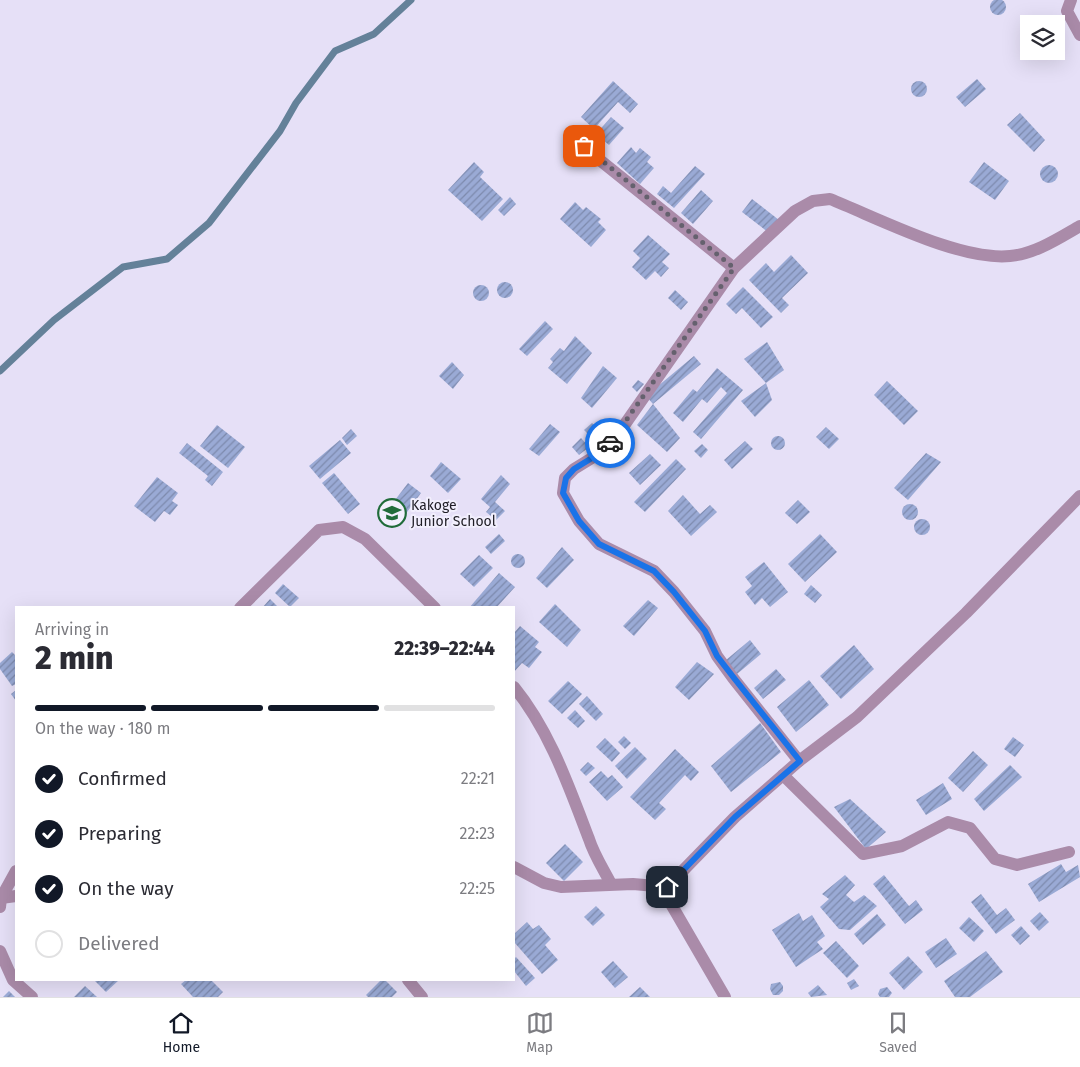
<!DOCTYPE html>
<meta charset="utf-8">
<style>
body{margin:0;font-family:"Fira Sans",sans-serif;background:#f2f2f3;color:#2b2b33;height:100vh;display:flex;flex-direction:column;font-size:19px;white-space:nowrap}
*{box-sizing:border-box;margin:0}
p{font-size:16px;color:#7c7c81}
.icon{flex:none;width:28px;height:28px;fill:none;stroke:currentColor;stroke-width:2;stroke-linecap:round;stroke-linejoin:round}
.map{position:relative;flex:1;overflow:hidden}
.sheet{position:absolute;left:15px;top:606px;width:500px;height:375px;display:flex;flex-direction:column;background:#fff;border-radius:0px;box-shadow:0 5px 20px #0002}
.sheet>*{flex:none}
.tools{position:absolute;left:1020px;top:15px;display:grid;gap:10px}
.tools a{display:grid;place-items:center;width:45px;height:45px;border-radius:0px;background:#fff;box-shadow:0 5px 20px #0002;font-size:25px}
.pin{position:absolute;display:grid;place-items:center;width:42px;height:42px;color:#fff;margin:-21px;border-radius:10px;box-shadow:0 2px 8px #0006}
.courier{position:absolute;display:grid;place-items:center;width:50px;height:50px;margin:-25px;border:4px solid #1a73e8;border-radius:50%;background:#fff;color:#222;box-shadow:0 1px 6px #0007}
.headline em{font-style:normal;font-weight:800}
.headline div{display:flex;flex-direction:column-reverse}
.headline{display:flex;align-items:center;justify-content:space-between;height:85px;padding:0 20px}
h1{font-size:32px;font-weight:800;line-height:38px}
.bar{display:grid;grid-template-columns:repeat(4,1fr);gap:8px 5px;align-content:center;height:60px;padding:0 20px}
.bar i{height:6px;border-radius:4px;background:#e1e1e2}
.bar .active{background:#111827}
.bar p{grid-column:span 4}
ol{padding:0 20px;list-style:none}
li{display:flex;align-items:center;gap:15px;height:55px}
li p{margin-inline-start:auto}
li .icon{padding:5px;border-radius:50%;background:#111827;color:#fff;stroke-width:4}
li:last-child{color:#7c7c81}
li i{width:28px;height:28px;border:2px solid #e1e1e2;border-radius:50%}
.tab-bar{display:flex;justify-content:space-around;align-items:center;height:70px;border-top:1px solid #e1e1e2;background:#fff;font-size:14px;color:#7c7c81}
.tab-bar a{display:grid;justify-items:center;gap:2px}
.tab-bar .active{color:#111827}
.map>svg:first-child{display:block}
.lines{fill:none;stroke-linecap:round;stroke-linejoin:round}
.stream{stroke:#648199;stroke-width:7}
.building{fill:url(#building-hatch)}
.lane{stroke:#aa8ba9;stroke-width:12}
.street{stroke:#aa8ba9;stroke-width:12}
.done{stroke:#65616e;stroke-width:5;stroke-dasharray:0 9}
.route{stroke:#1a73e8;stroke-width:6}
.labels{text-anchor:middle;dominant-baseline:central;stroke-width:4;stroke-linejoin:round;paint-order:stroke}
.poi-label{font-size:14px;fill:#1f1d25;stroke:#f2effd;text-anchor:start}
</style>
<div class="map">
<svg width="1080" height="997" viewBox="0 0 1080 997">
<defs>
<pattern id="building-hatch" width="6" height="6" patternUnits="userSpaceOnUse" patternTransform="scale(1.25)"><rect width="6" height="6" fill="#9aaad5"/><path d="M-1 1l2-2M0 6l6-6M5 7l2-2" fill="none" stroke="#7d8aad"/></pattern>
</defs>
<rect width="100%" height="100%" fill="#e6e0f7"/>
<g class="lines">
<!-- stream -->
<polyline class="stream" points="0,371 54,320 123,267 167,259 209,223 280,131 296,103 335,51 374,34 411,0"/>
</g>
<!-- building -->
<g class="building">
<circle cx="998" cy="7" r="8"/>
<polygon points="977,79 986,89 965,107 956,97"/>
<polygon points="613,81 638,104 630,113 618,102 594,129 581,117"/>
<circle cx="919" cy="89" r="8"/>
<polygon points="1020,113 1045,140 1034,152 1007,125"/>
<polygon points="611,117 624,128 609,145 596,134"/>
<polygon points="631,147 636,153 640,148 651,157 647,162 654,168 640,184 617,163"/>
<polygon points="474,162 484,172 480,177 503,199 482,221 448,190"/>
<polygon points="984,162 1009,181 995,200 969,182"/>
<circle cx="1049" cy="174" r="9"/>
<polygon points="695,166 705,174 674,208 657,194 663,186 671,193"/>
<polygon points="701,190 713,201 693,224 681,213"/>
<polygon points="510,197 516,204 504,216 498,210"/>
<polygon points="752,199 779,220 769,233 742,212"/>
<polygon points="575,202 583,210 586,207 601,219 598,222 606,230 591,247 560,219"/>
<polygon points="648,235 670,254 662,262 669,268 661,277 655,271 646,280 632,267 640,258 633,251"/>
<polygon points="791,255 808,273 782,298 789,305 781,313 749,280 766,263 774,272"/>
<circle cx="505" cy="290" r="8"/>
<circle cx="481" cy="293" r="8"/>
<polygon points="743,287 773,317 761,328 742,308 736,314 726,304"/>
<polygon points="675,290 688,302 681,310 668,298"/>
<polygon points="545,321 553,329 527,356 519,349"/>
<polygon points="575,336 592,353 567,384 548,368 553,362 550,359 560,348 564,351"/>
<polygon points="767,342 784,370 766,383 744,359"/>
<polygon points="694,356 701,364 653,404 646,396"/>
<polygon points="452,362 464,375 453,389 439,376"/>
<polygon points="603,366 617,378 592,408 581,398"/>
<polygon points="717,368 743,390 701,439 693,432 727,393 721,387 707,403 702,399 683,422 673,413 693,389 697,392"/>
<polygon points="638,380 644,384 637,392 632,387"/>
<polygon points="887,381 918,411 904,425 874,395"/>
<polygon points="766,383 772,400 755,417 741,401"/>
<polygon points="653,404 680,438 667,452 637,425"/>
<polygon points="592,423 604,434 596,442 584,430"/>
<polygon points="550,424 560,432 539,456 529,449"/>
<polygon points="217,425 245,447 228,468 200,446"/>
<polygon points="826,427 839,439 829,449 816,437"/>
<polygon points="351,429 357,436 347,445 342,438"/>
<circle cx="778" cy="443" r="7"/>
<polygon points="581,438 589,447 579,455 572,447"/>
<polygon points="340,440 351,453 320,479 309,466"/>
<polygon points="745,441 753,449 732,469 724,460"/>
<polygon points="187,443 223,472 212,486 205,480 208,476 179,453"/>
<polygon points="702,444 708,450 701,458 694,451"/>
<polygon points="926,453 941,462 908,500 894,488"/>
<polygon points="650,454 661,465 640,485 629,473"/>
<polygon points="676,459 686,469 645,512 634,502"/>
<polygon points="441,462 461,479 448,493 430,476"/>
<polygon points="334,473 360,504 348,514 322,483"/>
<polygon points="501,475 510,484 495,502 505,511 496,520 486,512 490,507 481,499"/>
<polygon points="157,477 178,493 172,501 178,505 170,515 164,511 155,522 134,506"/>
<polygon points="408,483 421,493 402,519 389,508"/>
<polygon points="683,495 700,514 710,505 717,512 691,536 668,511"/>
<polygon points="798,500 810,512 797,524 785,513"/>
<circle cx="910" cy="512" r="8"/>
<circle cx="922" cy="527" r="8"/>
<polygon points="499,534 505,541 491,554 485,547"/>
<polygon points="820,534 837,552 805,582 788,564"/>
<polygon points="562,547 574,560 547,588 536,578"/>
<circle cx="518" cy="561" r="7"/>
<polygon points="479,555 493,568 474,587 460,574"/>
<polygon points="764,562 788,592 770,607 762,598 755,605 745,592 752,586 745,577"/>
<polygon points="499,573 515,587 496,608 469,608"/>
<polygon points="283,584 299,598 290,607 275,593"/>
<polygon points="811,585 822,595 815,603 804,594"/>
<polygon points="270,599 279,608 262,608"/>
<polygon points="648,600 658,608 634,636 623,626"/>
<polygon points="555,604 581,630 567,647 539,622"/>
<polygon points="520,626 539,642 535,647 542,652 529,668 522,663 514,672 514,633"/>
<polygon points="750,640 761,654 737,674 726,660"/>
<polygon points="854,645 874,669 841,699 820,676"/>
<polygon points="12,652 16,656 16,684 12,686 0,669 0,663"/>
<polygon points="697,662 714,674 689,700 675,687"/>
<polygon points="776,669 786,680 763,699 754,688"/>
<polygon points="809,680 829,705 796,732 777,707"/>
<polygon points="568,681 582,694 562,714 548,701"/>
<polygon points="16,690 16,701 11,694"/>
<polygon points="587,696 603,714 596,721 579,704"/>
<polygon points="575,710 585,721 578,728 567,718"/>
<polygon points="760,723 781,752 731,792 711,766"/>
<polygon points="624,736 631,743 625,749 618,742"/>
<polygon points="1013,737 1024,745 1015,757 1004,749"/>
<polygon points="605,738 620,753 612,762 596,747"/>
<polygon points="635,747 647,759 627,779 615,766"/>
<polygon points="675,749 699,772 691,781 685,775 659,803 666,809 655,820 630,797"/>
<polygon points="973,751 988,765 963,792 948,778"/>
<polygon points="588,762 595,768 586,776 580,770"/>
<polygon points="1010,765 1022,777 984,811 974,799"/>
<polygon points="601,771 608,778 612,775 623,787 607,801 589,782"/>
<polygon points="943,783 952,799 926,815 916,800"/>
<polygon points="850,799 886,832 866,849 834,807"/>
<polygon points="565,844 583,862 564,881 546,863"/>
<polygon points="1061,864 1066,872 1078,865 1080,877 1039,902 1028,884"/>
<polygon points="845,875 855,885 846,895 854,902 864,895 877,906 850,930 839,929 820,907 829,899 822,894"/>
<polygon points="884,875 909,906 916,900 923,910 905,924 873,884"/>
<polygon points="981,894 997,915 1006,908 1015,920 996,934 971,902"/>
<polygon points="596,906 605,915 593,926 584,917"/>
<polygon points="1040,912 1049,922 1039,931 1030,921"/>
<polygon points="799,913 803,921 812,915 825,936 817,942 823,949 796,967 772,930"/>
<polygon points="877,914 886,925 863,945 854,934"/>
<polygon points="969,917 984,931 974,942 959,928"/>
<polygon points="527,922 533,929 539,925 551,939 545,945 558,960 542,974 514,942 514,934"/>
<polygon points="1021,926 1030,936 1020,945 1011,935"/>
<polygon points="946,938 957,954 936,968 925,952"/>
<polygon points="836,941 859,966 847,978 823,953"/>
<polygon points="986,951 1003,972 970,997 955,997 944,981"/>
<polygon points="908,956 923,972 904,990 889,973"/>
<polygon points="516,957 535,978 526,986 514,971 514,959"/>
<polygon points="613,961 628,977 615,988 601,972"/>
<polygon points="854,979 859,986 851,990 847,983"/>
<polygon points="94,980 119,980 106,992"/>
<polygon points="186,980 211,980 223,992 218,997 193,997 181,984"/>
<polygon points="381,980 385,980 397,992 392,997 368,997 366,995"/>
<polygon points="780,982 783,986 783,991 779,995 773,995 770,989 771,984"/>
<polygon points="818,985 827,995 811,997 808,993"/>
<polygon points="85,986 97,997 74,997"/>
<polygon points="640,987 650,997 629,997"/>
<polygon points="887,987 892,993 889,997 880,997 878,994 880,989"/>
<polygon points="9,991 15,997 3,997"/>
</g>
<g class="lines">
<!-- lane -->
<polyline class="lane" points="783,775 863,854 902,846 948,822 970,828 995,859 1017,865 1069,852"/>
<!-- street -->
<g class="street">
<polyline points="1071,0 1067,11 1080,35"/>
<polyline points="576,138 591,153 734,268"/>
<polyline points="240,608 319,530 343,527 365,539 435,608"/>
<path d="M 514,687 C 550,731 569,787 589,839 C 594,855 604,870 611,884"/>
<path d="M 799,761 L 733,678 L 717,656 L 705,631 L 674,592 L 654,571 L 599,544 L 579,521 L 563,493 L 565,478 L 574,469 L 600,453 L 616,437 L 734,268 L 795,211 L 813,201 L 830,199 C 878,218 960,261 1010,256 C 1035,254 1059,238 1080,226"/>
<polyline points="514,867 544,883 561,887 633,884 667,887"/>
<polyline points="1,898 16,896"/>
<polyline points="0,907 1,898 16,871"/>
<polyline points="0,951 13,980 32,997"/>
<polyline points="408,980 422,997"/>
<polyline points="725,997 671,904 667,887 735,817 799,761 857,717 966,613 1080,496"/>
</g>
</g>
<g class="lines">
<!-- done -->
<polyline class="done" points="584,146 734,268 610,443"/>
<!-- route -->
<polyline class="route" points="610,443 600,453 574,469 566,478 563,493 579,521 599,544 654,571 674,592 705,631 717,656 734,678 800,761 735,817 667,887"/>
</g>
<!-- icons -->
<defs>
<symbol id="school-ring" viewBox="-11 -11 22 22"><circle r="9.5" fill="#f2effd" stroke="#206c3a" stroke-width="1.5"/><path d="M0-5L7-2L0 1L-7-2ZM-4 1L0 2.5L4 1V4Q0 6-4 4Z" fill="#206c3a"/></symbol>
</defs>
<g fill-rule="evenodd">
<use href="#school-ring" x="376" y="497" width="32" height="32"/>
</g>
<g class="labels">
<!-- poi labels -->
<g class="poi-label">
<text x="411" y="505">Kakoge<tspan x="411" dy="16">Junior School</tspan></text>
</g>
</g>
</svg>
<div class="tools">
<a><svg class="icon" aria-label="layers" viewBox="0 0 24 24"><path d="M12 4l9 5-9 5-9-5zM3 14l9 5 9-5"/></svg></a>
</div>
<div class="pin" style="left:584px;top:146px;background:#ea580c"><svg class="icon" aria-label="bag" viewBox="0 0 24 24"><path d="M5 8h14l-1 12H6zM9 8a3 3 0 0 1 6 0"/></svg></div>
<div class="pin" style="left:667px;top:887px;background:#1f2937"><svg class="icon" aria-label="home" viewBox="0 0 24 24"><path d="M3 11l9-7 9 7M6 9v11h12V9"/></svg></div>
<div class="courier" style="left:610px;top:443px"><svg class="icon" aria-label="car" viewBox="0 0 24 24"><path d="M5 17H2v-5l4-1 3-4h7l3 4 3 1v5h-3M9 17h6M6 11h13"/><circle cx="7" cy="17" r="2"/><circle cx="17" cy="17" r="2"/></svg></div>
<section class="sheet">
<div class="headline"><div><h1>2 min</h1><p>Arriving in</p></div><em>22:39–22:44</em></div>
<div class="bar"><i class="active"></i><i class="active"></i><i class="active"></i><i></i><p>On the way · 180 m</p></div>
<ol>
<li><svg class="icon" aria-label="check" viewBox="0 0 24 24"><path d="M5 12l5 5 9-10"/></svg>Confirmed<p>22:21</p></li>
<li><svg class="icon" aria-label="check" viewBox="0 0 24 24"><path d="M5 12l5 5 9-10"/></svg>Preparing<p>22:23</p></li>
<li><svg class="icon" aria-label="check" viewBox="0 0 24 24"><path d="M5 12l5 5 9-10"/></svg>On the way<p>22:25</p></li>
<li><i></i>Delivered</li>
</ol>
</section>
</div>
<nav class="tab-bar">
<a class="active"><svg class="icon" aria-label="home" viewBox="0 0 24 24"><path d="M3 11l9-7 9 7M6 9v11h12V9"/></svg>Home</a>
<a><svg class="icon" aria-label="map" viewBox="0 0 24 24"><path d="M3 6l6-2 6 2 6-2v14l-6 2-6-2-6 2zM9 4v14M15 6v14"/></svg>Map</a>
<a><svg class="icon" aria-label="saved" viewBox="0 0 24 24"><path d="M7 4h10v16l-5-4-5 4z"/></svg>Saved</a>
</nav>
